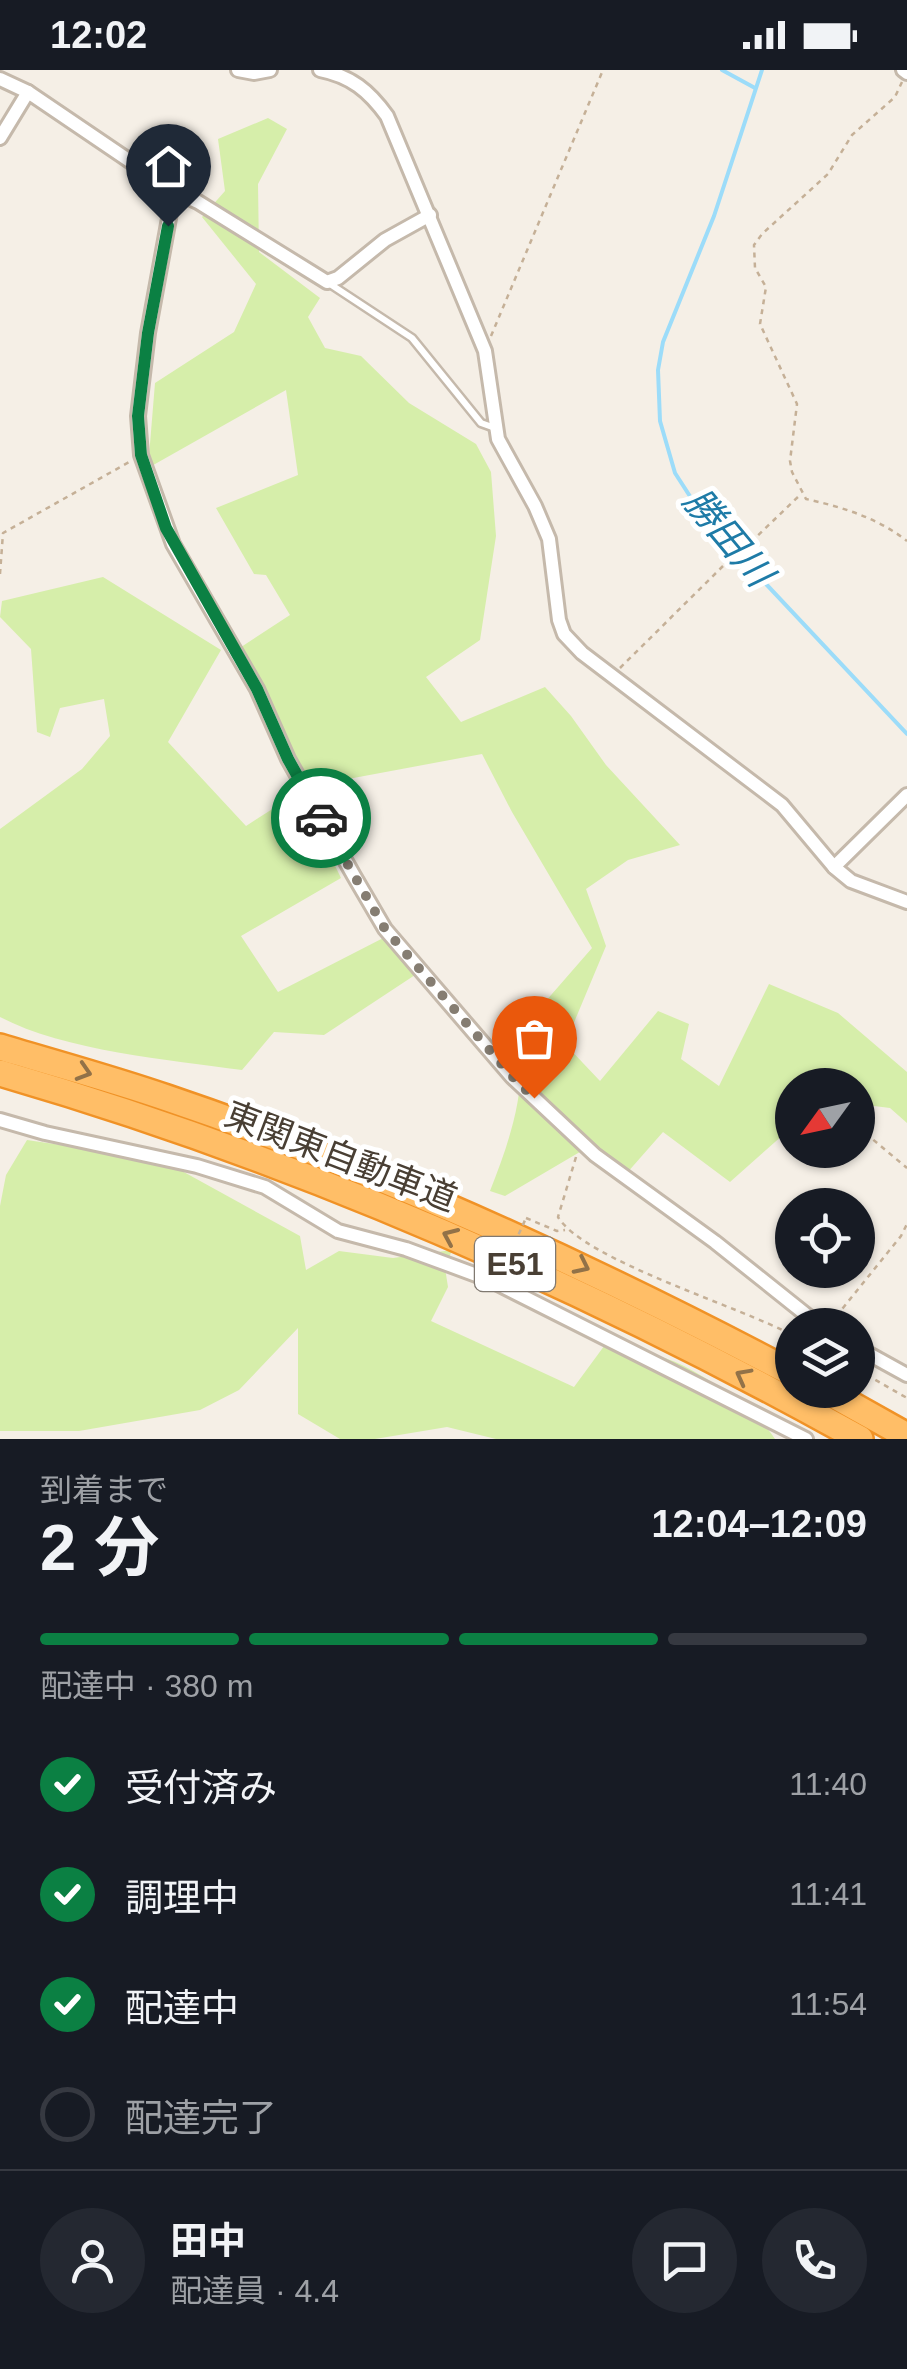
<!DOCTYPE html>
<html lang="ja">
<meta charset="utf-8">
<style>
body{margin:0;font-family:Arial,"Noto Sans JP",sans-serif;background:#242831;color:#f1f3f6;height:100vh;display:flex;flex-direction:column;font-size:38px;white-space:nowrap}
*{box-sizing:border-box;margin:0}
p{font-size:32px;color:#9ea1a6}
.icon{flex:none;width:55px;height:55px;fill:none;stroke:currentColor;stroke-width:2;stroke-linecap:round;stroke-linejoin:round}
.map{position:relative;height:1369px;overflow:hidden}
.panel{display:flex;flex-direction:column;background:#171b24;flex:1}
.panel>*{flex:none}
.needle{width:65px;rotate:237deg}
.fabs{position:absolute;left:775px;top:998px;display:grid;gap:20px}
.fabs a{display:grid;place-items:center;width:100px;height:100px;border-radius:50%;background:#171b24;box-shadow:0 2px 8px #0004;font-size:50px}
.pin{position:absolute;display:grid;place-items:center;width:85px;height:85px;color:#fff;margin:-102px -42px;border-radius:50% 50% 50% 0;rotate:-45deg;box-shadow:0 0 10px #0007}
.pin .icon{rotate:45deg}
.courier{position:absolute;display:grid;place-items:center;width:100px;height:100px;margin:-50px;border:8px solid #0b8043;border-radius:50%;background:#fff;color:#222;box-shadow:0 2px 12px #0007}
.headline em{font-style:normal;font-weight:700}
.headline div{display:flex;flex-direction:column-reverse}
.headline{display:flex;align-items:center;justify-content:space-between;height:170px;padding:0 40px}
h1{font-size:65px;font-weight:700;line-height:75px}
.bar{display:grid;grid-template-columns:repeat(4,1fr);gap:15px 10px;align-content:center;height:120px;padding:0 40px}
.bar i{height:12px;border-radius:8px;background:#363941}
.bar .on{background:#0b8043}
.bar p{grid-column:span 4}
.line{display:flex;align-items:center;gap:25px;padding:0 40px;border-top:2px solid #363941}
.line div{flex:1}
.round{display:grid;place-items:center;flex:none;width:105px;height:105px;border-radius:52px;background:#242831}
ol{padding:0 40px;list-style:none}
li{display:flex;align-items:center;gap:30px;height:110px}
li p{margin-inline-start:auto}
li .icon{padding:10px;border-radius:50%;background:#0b8043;color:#fff;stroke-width:4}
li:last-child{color:#9ea1a6}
li i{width:55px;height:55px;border:5px solid #363941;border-radius:50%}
.status{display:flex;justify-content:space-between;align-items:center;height:70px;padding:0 50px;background:#171b24;direction:ltr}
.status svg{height:28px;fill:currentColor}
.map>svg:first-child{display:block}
.green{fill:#d6eeaa}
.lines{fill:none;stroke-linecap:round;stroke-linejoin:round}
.stream{stroke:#9cdcf9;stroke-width:4}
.service-casing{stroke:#c5b9ab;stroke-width:11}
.minor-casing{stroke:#c5b9ab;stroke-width:18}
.motorway-casing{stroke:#f09226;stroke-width:30}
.path{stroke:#c5b097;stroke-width:2.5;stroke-dasharray:5 5;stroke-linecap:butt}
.service{stroke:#fff;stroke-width:6}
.minor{stroke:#fff;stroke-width:12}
.motorway{stroke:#ffbe67;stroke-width:25}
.path-bridge{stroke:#c5b097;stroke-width:2.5;stroke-dasharray:5 5;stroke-linecap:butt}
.oneway{stroke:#927248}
.done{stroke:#857d72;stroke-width:10;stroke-dasharray:0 18}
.route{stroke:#0b8043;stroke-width:12}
.labels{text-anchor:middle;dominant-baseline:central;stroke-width:10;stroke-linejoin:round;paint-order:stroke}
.shield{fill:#fff;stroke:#807971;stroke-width:2.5}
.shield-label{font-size:32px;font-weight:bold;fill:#493f34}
.street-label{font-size:35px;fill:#493f34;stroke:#fff}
.water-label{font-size:38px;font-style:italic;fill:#1e7ba7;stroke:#fff}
</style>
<div class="status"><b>12:02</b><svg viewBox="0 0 49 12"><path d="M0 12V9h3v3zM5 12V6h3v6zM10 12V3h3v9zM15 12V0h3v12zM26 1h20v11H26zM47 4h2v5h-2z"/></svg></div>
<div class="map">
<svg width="907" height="1369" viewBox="0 0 907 1369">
<rect width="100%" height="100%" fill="#f5efe6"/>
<!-- green -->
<g class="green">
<path d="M 268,48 L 287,59 L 258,114 L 259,182 L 320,228 L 308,247 L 325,278 L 361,286 L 409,333 L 476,374 L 491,402 L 496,466 L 480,570 L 426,607 L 461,652 L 545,617 L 571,646 L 606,695 L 680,775 L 628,790 L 586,819 L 606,876 L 565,974 L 600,1011 L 658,941 L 689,954 L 681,989 L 719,1016 L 769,914 L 838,943 L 907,1002 L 907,1053 L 890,1038 L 858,1034 L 858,1015 L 792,1015 L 792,1057 L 730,1112 L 663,1062 L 626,1104 L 590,1076 L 505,1126 L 490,1121 C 509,1073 529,1016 518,963 L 592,878 L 512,742 L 482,684 L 316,715 L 294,697 L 235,581 L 290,545 L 266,505 L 254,504 L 216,438 L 298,405 L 286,320 L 148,398 L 155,313 L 234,262 L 256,214 L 202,147 L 225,121 L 218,69 Z"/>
<path d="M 103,507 L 221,580 L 168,672 L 246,756 L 299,722 L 341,808 L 241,866 L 278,922 L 391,864 L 415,905 L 324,965 L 274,962 L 242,1000 C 169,990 65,981 0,947 L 0,759 L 82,699 L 110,666 L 104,629 L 60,638 L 50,667 L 37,662 L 31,579 L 0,547 L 2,531 Z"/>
<path d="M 27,1070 L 162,1090 L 300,1166 L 306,1200 L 339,1181 L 393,1188 L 452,1180 L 445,1198 L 448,1217 L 431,1251 L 574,1317 L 610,1268 C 633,1280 660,1284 684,1296 C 717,1314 755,1338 775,1369 L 496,1369 L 447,1357 L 375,1369 L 340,1369 L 298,1344 L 298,1258 L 239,1320 L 200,1340 L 79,1361 L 0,1361 L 0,1136 L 6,1105 Z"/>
</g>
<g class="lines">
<!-- stream -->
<g class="stream">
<polyline points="722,0 755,18"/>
<polyline points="762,0 714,146 663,272 658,300 660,351 675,403 704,448 907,664"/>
</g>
<defs>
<polyline id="service" points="330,214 412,268 481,353 495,358"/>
<g id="minor">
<polyline points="238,0 254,3 270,0"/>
<path d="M 320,0 C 351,6 369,21 387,46 L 485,281 L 498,369 L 535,436 L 549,469 L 559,550 L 564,564 L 582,583 L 782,735 L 834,797 L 851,811 L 907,832"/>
<polyline points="903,0 907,3"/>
<polyline points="0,9 28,22 174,121 198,132 327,212 338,208 385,170 430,145"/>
<polyline points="0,68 28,22"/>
<polyline points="174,121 148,263 138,346 141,385 173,474 257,619 288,689 354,806 385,859 512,1007 595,1085 715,1172 819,1255"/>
<polyline points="834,797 907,725"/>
<polyline points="0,1050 45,1063 197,1096 265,1117 338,1161 406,1179 490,1210 806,1369"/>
<polyline points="858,1278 907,1305"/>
</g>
<g id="motorway">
<path d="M 0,977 C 56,994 112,1009 167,1028 C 383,1101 591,1197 792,1303"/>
<path d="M 0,1003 C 300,1090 587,1217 860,1369"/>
<polyline points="825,1320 907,1366"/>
</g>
</defs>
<!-- service casing -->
<use href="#service" class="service-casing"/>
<!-- minor casing -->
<use href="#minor" class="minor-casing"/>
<!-- motorway casing -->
<use href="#motorway" class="motorway-casing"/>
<!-- path -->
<g class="path">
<path d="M 902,12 L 895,27 L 852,65 L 828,104 L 762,164 L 754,175 L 755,198 L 766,217 L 760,254 L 797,334 L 790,391 L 792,402 L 806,429 C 842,437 878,448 907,471"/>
<polyline points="491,266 603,0"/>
<polyline points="751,472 800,425"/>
<polyline points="0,504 3,463 131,391"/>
<polyline points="620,598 723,496"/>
<polyline points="858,1057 907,1098"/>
<path d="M 576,1087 L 558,1147 C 584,1190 741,1237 792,1265"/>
<polyline points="526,1148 557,1161 565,1160"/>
<polyline points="830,1254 901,1166 907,1154"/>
<polyline points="858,1300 907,1328"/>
</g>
<!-- service -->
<use href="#service" class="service"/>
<!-- minor -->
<use href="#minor" class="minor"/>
<!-- motorway -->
<use href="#motorway" class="motorway"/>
<!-- path-bridge -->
<polyline class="path-bridge" points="494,1219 526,1148"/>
</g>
<!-- one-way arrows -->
<defs><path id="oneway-chevron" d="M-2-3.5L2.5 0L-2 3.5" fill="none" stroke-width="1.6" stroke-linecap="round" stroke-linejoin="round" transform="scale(2.5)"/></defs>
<g class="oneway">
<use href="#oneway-chevron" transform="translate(84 1002) rotate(17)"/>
<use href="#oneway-chevron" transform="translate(450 1166) rotate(-156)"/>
<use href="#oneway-chevron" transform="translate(582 1196) rotate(26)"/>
<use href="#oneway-chevron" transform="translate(743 1306) rotate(-152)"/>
</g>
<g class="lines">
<!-- done -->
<polyline class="done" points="321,748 385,859 512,1006 534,1028"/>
<!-- route -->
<polyline class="route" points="168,156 148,263 138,346 141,385 166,458 257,619 288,689 321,748"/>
</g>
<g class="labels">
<!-- shield labels -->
<rect class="shield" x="475" y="1167" width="80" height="54" rx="8"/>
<g class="shield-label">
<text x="515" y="1194">E51</text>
</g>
<!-- street labels -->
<g class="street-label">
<text transform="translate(341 1086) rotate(21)">東関東自動車道</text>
</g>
<!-- water labels -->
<g class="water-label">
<text transform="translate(728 467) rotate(50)">勝田川</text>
</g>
</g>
</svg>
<div class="fabs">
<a><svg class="needle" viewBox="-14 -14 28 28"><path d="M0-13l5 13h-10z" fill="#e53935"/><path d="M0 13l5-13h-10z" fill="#9ea1a6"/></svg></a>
<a><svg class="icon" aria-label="locate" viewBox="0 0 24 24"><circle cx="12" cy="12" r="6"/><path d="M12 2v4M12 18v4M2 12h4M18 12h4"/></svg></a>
<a><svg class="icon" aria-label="layers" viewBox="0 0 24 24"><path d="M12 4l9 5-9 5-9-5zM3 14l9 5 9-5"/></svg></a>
</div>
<div class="pin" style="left:534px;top:1028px;background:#ea580c"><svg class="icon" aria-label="bag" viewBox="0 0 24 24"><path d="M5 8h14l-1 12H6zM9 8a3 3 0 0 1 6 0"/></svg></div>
<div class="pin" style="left:168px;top:156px;background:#1f2937"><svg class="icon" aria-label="home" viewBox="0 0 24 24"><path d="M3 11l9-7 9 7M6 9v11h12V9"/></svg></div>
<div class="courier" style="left:321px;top:748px"><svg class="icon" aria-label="car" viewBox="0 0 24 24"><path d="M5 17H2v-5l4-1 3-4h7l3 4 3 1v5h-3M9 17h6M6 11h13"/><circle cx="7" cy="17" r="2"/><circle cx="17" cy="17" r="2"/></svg></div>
</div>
<section class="panel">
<div class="headline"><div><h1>2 分</h1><p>到着まで</p></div><em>12:04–12:09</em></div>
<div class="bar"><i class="on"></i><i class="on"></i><i class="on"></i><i></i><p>配達中 · 380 m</p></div>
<ol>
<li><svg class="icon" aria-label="check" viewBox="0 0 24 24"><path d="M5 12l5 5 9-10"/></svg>受付済み<p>11:40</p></li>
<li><svg class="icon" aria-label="check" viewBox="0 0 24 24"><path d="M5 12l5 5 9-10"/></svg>調理中<p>11:41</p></li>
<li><svg class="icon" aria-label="check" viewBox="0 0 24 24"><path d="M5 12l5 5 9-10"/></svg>配達中<p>11:54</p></li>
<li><i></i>配達完了</li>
</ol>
<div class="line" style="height:180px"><a class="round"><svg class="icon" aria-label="person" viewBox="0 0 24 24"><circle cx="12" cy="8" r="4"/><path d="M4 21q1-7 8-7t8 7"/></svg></a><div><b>田中</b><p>配達員 · 4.4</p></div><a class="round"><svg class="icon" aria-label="chat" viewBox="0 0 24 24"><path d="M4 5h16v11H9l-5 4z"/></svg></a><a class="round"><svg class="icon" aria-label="phone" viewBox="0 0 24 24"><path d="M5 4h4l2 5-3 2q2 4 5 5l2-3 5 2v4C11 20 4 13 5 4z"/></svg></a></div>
</section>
